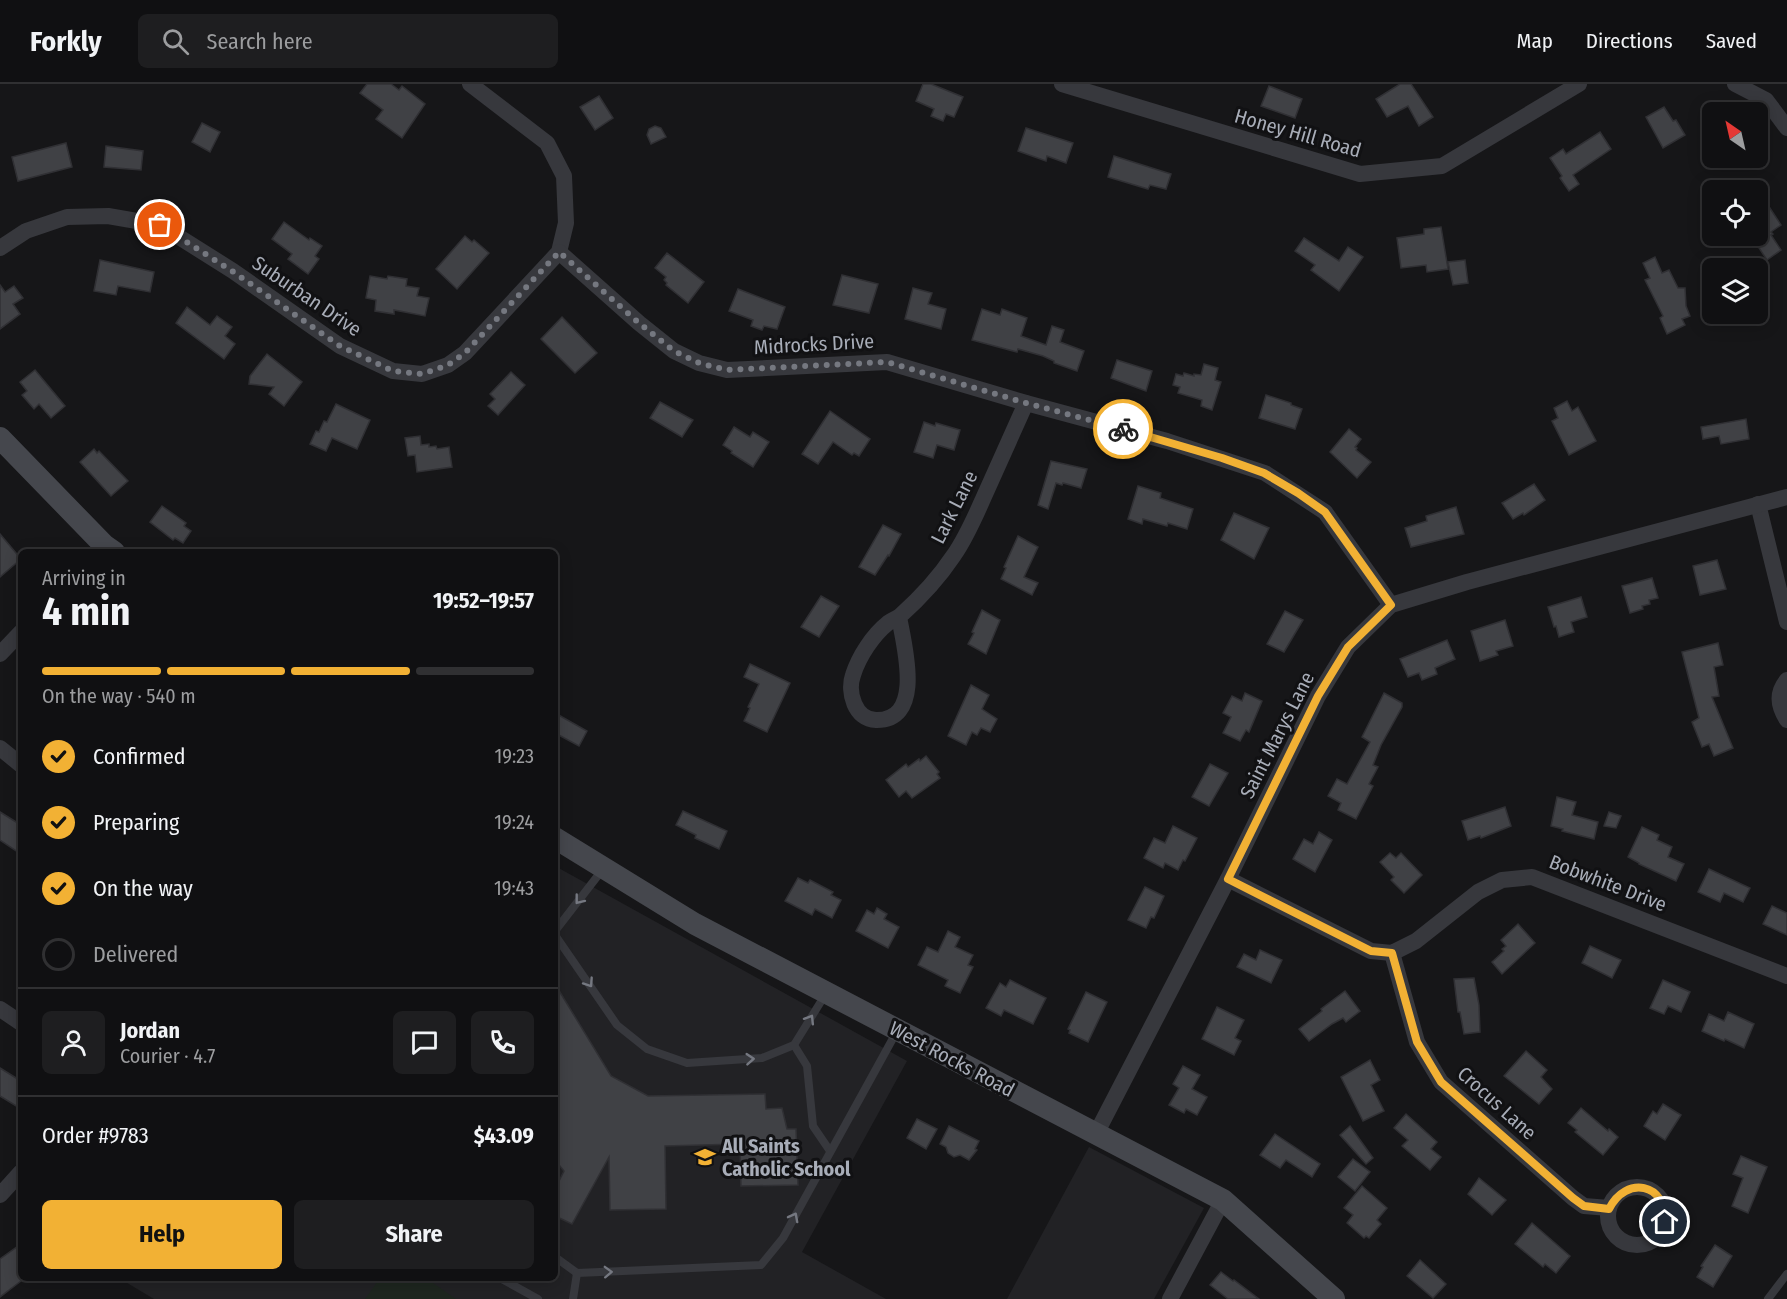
<!DOCTYPE html>
<meta charset="utf-8">
<style>
body{margin:0;font-family:"Fira Sans Condensed",sans-serif;background:#1e1e20;color:#f1f3f6;height:100vh;display:flex;flex-direction:column;font-size:22px;white-space:nowrap}
*{box-sizing:border-box;margin:0}
p{font-size:20px;color:#9c9d9f}
.icon{flex:none;width:33px;height:33px;fill:none;stroke:currentColor;stroke-width:2;stroke-linecap:round;stroke-linejoin:round}
.map{position:relative;flex:1;overflow:hidden}
.sheet{position:absolute;left:18px;top:465px;width:540px;height:732px;display:flex;flex-direction:column;background:#101012;border-radius:9px;box-shadow:0 3px 15px #0003,0 0 0 2px #303032}
.sheet>*{flex:none}
.needle{width:39px;rotate:326deg}
.tools{position:absolute;left:1702px;top:18px;display:grid;gap:12px}
.tools a{display:grid;place-items:center;width:66px;height:66px;border-radius:9px;background:#101012;box-shadow:0 3px 15px #0003,0 0 0 2px #303032;font-size:30px}
.pin{position:absolute;display:grid;place-items:center;width:51px;height:51px;color:#fff;margin:-26px;border:3px solid #fff;border-radius:50%;box-shadow:0 2px 6px #0007}
.courier{position:absolute;display:grid;place-items:center;width:60px;height:60px;margin:-30px;border:4px solid #f2b134;border-radius:50%;background:#fff;color:#222;box-shadow:0 2px 8px #0007}
.summary em{font-style:normal;font-weight:700}
.summary div{display:flex;flex-direction:column-reverse}
.summary{display:flex;align-items:center;justify-content:space-between;height:102px;padding:0 24px}
h1{font-size:39px;font-weight:700;line-height:45px}
.bar{display:grid;grid-template-columns:repeat(4,1fr);gap:9px 6px;align-content:center;height:72px;padding:0 24px}
.bar i{height:8px;border-radius:4px;background:#303032}
.bar .current{background:#f2b134}
.bar p{grid-column:span 4}
.line{display:flex;align-items:center;gap:15px;padding:0 24px;border-top:2px solid #303032}
.line div{flex:1}
.round{display:grid;place-items:center;flex:none;width:63px;height:63px;border-radius:9px;background:#1e1e20}
ol{padding:0 24px;list-style:none}
li{display:flex;align-items:center;gap:18px;height:66px}
li p{margin-inline-start:auto}
li .icon{padding:6px;border-radius:50%;background:#f2b134;color:#111;stroke-width:4}
li:last-child{color:#9c9d9f}
li i{width:33px;height:33px;border:3px solid #303032;border-radius:50%}
.action{display:flex;gap:12px;margin-top:auto;padding:12px 24px}
.action a{flex:1;height:69px;border-radius:9px;background:#f2b134;color:#111;font-size:24px;font-weight:700;line-height:69px;text-align:center}
.action a+a{background:#1e1e20;color:#f1f3f6}
header{display:flex;align-items:center;gap:36px;box-sizing:border-box;height:84px;padding:0 30px;background:#101012;border-bottom:2px solid #303032}
header strong{font-size:28px}
nav{display:flex;gap:33px;margin-inline-start:auto;font-size:21px}
.search{width:420px;height:54px;background:#1e1e20;display:flex;align-items:center;gap:15px;box-sizing:border-box;padding:0 21px;border-radius:9px;color:#9c9d9f;font-size:22px}
.map>svg:first-child{display:block}
.built{fill:#222225}
.green{fill:#1e261f}
.building{fill:#404145;stroke:#303034;stroke-width:1.5}
.lines{fill:none;stroke-linecap:round;stroke-linejoin:round}
.lane{stroke:#37383d;stroke-width:8}
.street{stroke:#37383d;stroke-width:16}
.secondary{stroke:#45474d;stroke-width:22}
.oneway{stroke:#757881}
.done{stroke:#757880;stroke-width:6;stroke-dasharray:0 10.8}
.route{stroke:#f2b134;stroke-width:8}
.labels{text-anchor:middle;dominant-baseline:central;stroke-width:6;stroke-linejoin:round;paint-order:stroke}
.street-label{font-size:20px;fill:#a8adb8;stroke:#111113}
.poi-label{font-size:20px;font-weight:bold;fill:#a8adb8;stroke:#111113;text-anchor:start}
</style>
<header>
<strong>Forkly</strong>
<div class="search"><svg class="icon" aria-label="search" viewBox="0 0 24 24"><circle cx="10" cy="10" r="6"/><path d="M15 15l6 6"/></svg>Search here</div>
<nav><a>Map</a><a>Directions</a><a>Saved</a></nav>
</header>
<div class="map">
<svg width="1787" height="1215" viewBox="0 0 1787 1215">
<rect width="100%" height="100%" fill="#161618"/>
<!-- built -->
<g class="built">
<polygon points="555,782 907,977 802,1168 886,1215 154,1215 119,1194 555,1194"/>
<polygon points="1089,1063 1204,1124 1154,1215 1007,1215"/>
</g>
<!-- green -->
<polygon class="green" points="380,1194 426,1194 456,1215 365,1215"/>
<!-- building -->
<g class="building">
<polygon points="367,0 391,0 399,6 402,2 425,20 402,54 376,35 383,26 360,9"/>
<polygon points="923,0 931,0 963,13 954,33 946,30 943,37 931,32 934,25 916,17"/>
<polygon points="1400,0 1411,0 1433,33 1419,42 1408,22 1387,33 1376,15"/>
<polygon points="1269,2 1302,15 1295,34 1261,22"/>
<polygon points="599,12 613,34 595,46 580,23"/>
<polygon points="1664,23 1673,37 1676,36 1685,51 1663,64 1646,33"/>
<polygon points="202,39 220,48 210,68 192,58"/>
<polygon points="655,42 661,44 666,53 651,60 647,51 649,45"/>
<polygon points="1026,44 1073,59 1066,79 1047,72 1046,77 1018,67"/>
<polygon points="1600,48 1611,65 1573,91 1579,100 1569,107 1560,94 1562,92 1550,74 1563,65 1566,70"/>
<polygon points="66,59 72,83 18,97 12,73"/>
<polygon points="106,62 143,67 141,86 104,83"/>
<polygon points="1114,72 1171,90 1166,105 1150,101 1148,105 1108,93"/>
<polygon points="1758,106 1781,141 1771,148 1773,150 1771,151 1781,166 1767,176 1757,161 1760,160 1758,160"/>
<polygon points="284,138 309,156 310,154 322,162 315,172 319,175 308,190 288,175 292,170 272,155"/>
<polygon points="1441,143 1448,185 1427,188 1426,181 1401,184 1397,154 1424,150 1424,145"/>
<polygon points="465,152 472,158 474,156 489,169 457,205 436,185"/>
<polygon points="1304,154 1339,177 1348,163 1363,173 1339,207 1311,186 1315,181 1295,167"/>
<polygon points="667,169 704,198 688,219 666,201 667,199 664,196 666,193 655,184"/>
<polygon points="1655,173 1662,189 1669,186 1678,204 1685,204 1686,222 1690,232 1682,235 1685,241 1667,250 1660,234 1663,232 1645,196 1650,194 1643,179"/>
<polygon points="100,176 154,188 150,208 118,202 116,211 94,207"/>
<polygon points="1465,176 1468,199 1453,201 1448,178"/>
<polygon points="842,191 878,200 869,229 833,221"/>
<polygon points="370,192 387,195 388,192 407,195 406,202 419,204 417,212 429,214 425,232 394,226 394,230 375,227 376,216 366,214"/>
<polygon points="0,201 5,208 14,202 23,214 13,220 20,230 0,245"/>
<polygon points="913,204 932,209 928,220 946,225 941,245 905,235"/>
<polygon points="738,205 785,223 777,245 764,242 762,246 751,242 753,236 729,227"/>
<polygon points="187,223 210,241 217,232 232,243 225,252 235,260 224,275 176,239"/>
<polygon points="982,225 1000,231 1002,225 1027,234 1021,252 1046,261 1052,242 1064,246 1060,258 1084,267 1077,287 1054,279 1054,277 1043,272 1018,265 1017,268 972,256"/>
<polygon points="562,233 597,269 575,289 541,255"/>
<polygon points="267,270 302,298 284,322 269,310 274,303 249,300 250,292"/>
<polygon points="1117,276 1152,287 1146,307 1111,294"/>
<polygon points="1204,280 1218,284 1215,296 1221,298 1212,326 1201,322 1202,316 1178,309 1180,303 1173,301 1176,290 1183,292 1184,289 1194,292 1194,290 1201,291"/>
<polygon points="35,286 65,322 51,334 39,320 34,325 22,311 27,307 20,298"/>
<polygon points="511,288 525,301 498,331 488,322 495,315 490,310"/>
<polygon points="1266,311 1291,319 1291,321 1302,325 1295,345 1259,334"/>
<polygon points="1567,317 1572,327 1578,323 1596,357 1569,371 1552,337 1558,334 1554,324"/>
<polygon points="660,318 693,336 682,353 650,334"/>
<polygon points="336,320 370,336 357,365 332,354 326,367 310,360 316,347 319,348 324,337 327,338"/>
<polygon points="830,327 870,355 859,372 854,369 852,371 833,358 818,380 802,370"/>
<polygon points="1746,335 1749,355 1721,360 1719,352 1703,355 1701,343"/>
<polygon points="924,338 935,342 936,339 960,346 954,366 937,361 933,374 914,368"/>
<polygon points="734,343 750,353 753,348 769,358 753,383 731,369 732,367 723,361"/>
<polygon points="1349,345 1361,355 1355,363 1357,364 1356,366 1371,378 1357,394 1330,368"/>
<polygon points="420,352 421,361 429,360 429,363 436,362 437,365 449,363 452,383 417,388 415,371 408,372 405,354"/>
<polygon points="94,365 97,369 99,367 128,397 111,412 80,378"/>
<polygon points="1051,377 1087,385 1081,404 1063,399 1062,401 1056,399 1048,425 1038,421"/>
<polygon points="1534,400 1545,416 1524,431 1523,429 1513,435 1502,419"/>
<polygon points="1138,402 1161,409 1160,414 1193,425 1187,445 1168,439 1167,442 1143,435 1142,440 1128,435"/>
<polygon points="162,422 186,439 184,442 191,447 183,459 175,454 173,456 150,438"/>
<polygon points="1456,423 1464,450 1411,463 1405,444 1427,437 1426,432"/>
<polygon points="1234,429 1269,444 1254,475 1221,456"/>
<polygon points="883,441 901,450 889,472 888,471 875,491 859,483"/>
<polygon points="0,450 21,475 0,493"/>
<polygon points="1018,452 1038,463 1024,493 1038,499 1032,511 1001,495 1006,484 1004,483"/>
<polygon points="1717,476 1726,505 1700,511 1693,482"/>
<polygon points="1652,494 1658,514 1649,516 1650,520 1642,522 1643,525 1630,529 1622,502"/>
<polygon points="821,512 839,522 819,553 801,543"/>
<polygon points="1581,513 1587,533 1571,538 1574,548 1559,553 1556,542 1554,543 1548,523"/>
<polygon points="982,526 1000,536 986,570 968,560 974,549 972,548"/>
<polygon points="1285,527 1303,536 1284,568 1267,560"/>
<polygon points="1505,536 1513,562 1496,567 1498,571 1480,577 1471,547"/>
<polygon points="1447,556 1455,575 1435,584 1437,590 1422,596 1419,589 1408,593 1400,575"/>
<polygon points="1718,559 1723,581 1714,583 1719,612 1712,613 1733,664 1714,672 1709,660 1702,663 1692,638 1699,634 1682,568"/>
<polygon points="750,580 790,599 767,648 744,637 750,624 748,623 759,600 744,593"/>
<polygon points="971,601 989,611 982,625 997,635 990,648 981,644 977,651 972,648 966,661 948,652"/>
<polygon points="1245,609 1262,617 1249,648 1246,646 1240,657 1223,649 1231,633 1223,629 1232,612 1242,617"/>
<polygon points="1384,609 1402,619 1402,623 1381,661 1373,681 1378,683 1369,700 1373,702 1356,735 1338,726 1341,719 1328,712 1337,695 1347,700 1370,658 1362,653"/>
<polygon points="555,629 587,647 579,662 555,649"/>
<polygon points="926,672 939,688 937,690 940,694 912,714 906,707 899,713 886,696 906,680 908,683 919,675 920,677"/>
<polygon points="1210,680 1228,689 1209,722 1192,713"/>
<polygon points="1557,713 1576,718 1572,731 1598,738 1594,755 1562,747 1563,745 1551,742"/>
<polygon points="1505,723 1511,742 1481,754 1480,752 1468,756 1462,737"/>
<polygon points="683,727 727,747 719,765 695,754 696,751 676,741"/>
<polygon points="0,728 21,741 21,770 0,756"/>
<polygon points="1609,728 1621,732 1616,744 1604,742"/>
<polygon points="1173,742 1197,754 1185,777 1183,776 1178,786 1165,779 1163,784 1144,774 1154,754 1165,759"/>
<polygon points="1642,743 1659,751 1657,756 1672,763 1668,773 1684,780 1676,797 1639,780 1639,779 1628,773"/>
<polygon points="1319,748 1332,756 1315,788 1293,775 1304,755 1313,760"/>
<polygon points="1390,769 1396,774 1401,769 1422,791 1404,809 1391,796 1394,793 1380,778"/>
<polygon points="1709,785 1750,804 1743,818 1724,809 1720,818 1698,808"/>
<polygon points="798,794 808,799 810,796 833,808 831,811 841,816 832,834 815,825 812,831 785,817"/>
<polygon points="1145,803 1164,812 1154,834 1151,833 1146,844 1128,836"/>
<polygon points="1772,822 1787,829 1787,851 1763,840"/>
<polygon points="877,824 887,830 884,835 899,843 888,864 856,847 867,826 874,830"/>
<polygon points="1518,840 1535,859 1502,890 1492,878 1504,867 1502,865 1506,862 1501,856"/>
<polygon points="948,847 960,853 955,863 973,871 968,881 973,883 960,909 945,902 948,896 918,881 927,863 938,868"/>
<polygon points="1590,862 1621,876 1612,894 1582,879"/>
<polygon points="1260,866 1282,876 1271,899 1237,883 1244,870 1256,876"/>
<polygon points="1474,894 1479,921 1480,948 1464,950 1460,928 1458,928 1454,895"/>
<polygon points="1010,896 1046,914 1033,940 1004,926 1001,932 986,924 1000,899 1006,903"/>
<polygon points="1663,896 1690,908 1681,928 1668,922 1664,930 1650,924"/>
<polygon points="555,900 611,992 648,1012 765,1010 766,1025 782,1024 787,1045 796,1045 798,1101 741,1102 740,1060 665,1062 666,1125 610,1126 609,1073 572,1140 555,1132 555,1105 564,1087 555,1076"/>
<polygon points="1345,907 1360,927 1346,938 1343,934 1332,940 1309,957 1299,945 1322,927 1321,925"/>
<polygon points="1086,908 1107,918 1088,958 1069,949 1070,946 1068,945"/>
<polygon points="1217,923 1244,936 1235,954 1241,957 1234,971 1202,955"/>
<polygon points="1728,928 1754,940 1744,964 1725,955 1724,957 1702,947 1709,930 1724,937"/>
<polygon points="1526,967 1547,986 1541,993 1552,1005 1539,1020 1504,992"/>
<polygon points="1370,976 1380,996 1371,1001 1384,1027 1363,1037 1341,993"/>
<polygon points="1183,982 1200,991 1192,1005 1207,1013 1197,1031 1186,1025 1184,1029 1169,1021 1179,1004 1173,1000"/>
<polygon points="0,984 21,997 21,1025 0,1012"/>
<polygon points="1663,1020 1681,1031 1665,1056 1644,1042 1653,1027 1657,1030"/>
<polygon points="1581,1024 1608,1047 1609,1045 1618,1053 1603,1071 1575,1048 1577,1046 1568,1039"/>
<polygon points="1406,1030 1437,1058 1431,1065 1441,1073 1430,1086 1402,1062 1408,1056 1394,1044"/>
<polygon points="917,1035 937,1045 926,1065 907,1054"/>
<polygon points="949,1042 979,1057 975,1065 977,1066 969,1076 960,1071 954,1073 948,1069 946,1063 940,1060"/>
<polygon points="1350,1042 1373,1074 1366,1080 1340,1051"/>
<polygon points="1275,1050 1320,1080 1312,1093 1286,1076 1280,1084 1260,1071"/>
<polygon points="1741,1072 1767,1083 1748,1129 1732,1122 1743,1094 1733,1090"/>
<polygon points="1353,1075 1370,1088 1355,1107 1338,1093"/>
<polygon points="1479,1094 1506,1116 1492,1131 1468,1110"/>
<polygon points="1362,1102 1387,1124 1377,1136 1381,1140 1369,1154 1366,1152 1364,1154 1347,1139 1353,1131 1344,1124"/>
<polygon points="1532,1139 1570,1172 1556,1189 1545,1180 1543,1183 1515,1160"/>
<polygon points="21,1160 21,1197 0,1213 0,1175"/>
<polygon points="1715,1161 1732,1172 1713,1203 1697,1193 1703,1183 1701,1182"/>
<polygon points="1420,1176 1446,1200 1433,1214 1407,1192"/>
<polygon points="1221,1188 1233,1197 1234,1196 1259,1215 1228,1215 1210,1201"/>
</g>
<g class="lines">
<!-- lane -->
<g class="lane">
<polyline points="555,847 603,785"/>
<polyline points="555,851 617,941 647,965 687,979 762,974 794,961 825,911"/>
<polyline points="794,961 807,982 813,1042 830,1067"/>
<polyline points="555,1173 577,1189 761,1181 783,1154 897,947"/>
<polyline points="500,1194 538,1215"/>
<polyline points="573,1215 577,1189"/>
<polyline points="1768,1215 1787,1190"/>
</g>
<!-- street -->
<g class="street">
<polyline points="1062,0 1360,90 1442,82 1579,0"/>
<polyline points="1735,0 1766,16 1787,44"/>
<polyline points="0,164 26,147 67,133 108,132 160,141 233,187 340,262 393,287 422,290 448,281 465,269 559,168 566,139 564,92 547,59 470,0"/>
<polyline points="559,168 639,239 674,267 699,279 727,286 887,278 1026,319 1167,357 1265,389 1325,428 1391,521"/>
<polyline points="1758,420 1787,538"/>
<path d="M 899,533 C 904,561 925,637 876,636 C 855,636 847,608 853,591 C 859,572 873,551 888,539 C 892,536 896,535 900,532 C 919,515 940,492 954,471 C 968,451 977,428 987,406 C 1000,377 1013,348 1026,319"/>
<polyline points="0,570 21,548"/>
<path d="M 1787,596 C 1776,609 1778,622 1787,636"/>
<polyline points="0,664 21,681"/>
<polyline points="1228,795 1371,867 1392,869 1416,857 1478,808 1502,796 1532,793 1787,892"/>
<polyline points="1392,869 1417,958 1441,998 1573,1114 1584,1122 1609,1124"/>
<polyline points="0,925 21,939"/>
<polyline points="1096,1050 1228,795 1318,612 1348,563 1391,521 1467,498 1787,413"/>
<circle cx="1637" cy="1132" r="29"/>
<polyline points="0,1111 21,1088"/>
<polyline points="1170,1215 1223,1116"/>
</g>
<!-- secondary -->
<g class="secondary">
<polyline points="0,354 104,461 114,468"/>
<polyline points="555,754 695,840 1223,1116 1334,1215"/>
</g>
</g>
<!-- one-way arrows -->
<defs><path id="oneway-chevron" d="M-2-3.5L2.5 0L-2 3.5" fill="none" stroke-width="1.6" stroke-linecap="round" stroke-linejoin="round" transform="scale(1.5)"/></defs>
<g class="oneway">
<use href="#oneway-chevron" transform="translate(579 816) rotate(128)"/>
<use href="#oneway-chevron" transform="translate(589 899) rotate(56)"/>
<use href="#oneway-chevron" transform="translate(810 935) rotate(-58)"/>
<use href="#oneway-chevron" transform="translate(750 975) rotate(-4)"/>
<use href="#oneway-chevron" transform="translate(794 1133) rotate(-62)"/>
<use href="#oneway-chevron" transform="translate(608 1188) rotate(-2)"/>
</g>
<g class="lines">
<!-- done -->
<polyline class="done" points="160,141 232,187 340,262 393,287 422,290 448,281 465,269 559,168 639,239 674,267 699,279 727,286 887,278 1026,319 1123,345"/>
<!-- route -->
<path class="route" d="M 1123,345 L 1222,374 L 1264,389 L 1298,409 L 1325,428 L 1391,521 L 1348,563 L 1318,612 L 1228,795 L 1371,867 L 1392,869 L 1417,958 L 1441,998 L 1573,1114 L 1584,1122 L 1609,1125 C 1626,1091 1667,1099 1665,1138"/>
</g>
<!-- icons -->
<defs>
<symbol id="school-bare" viewBox="-9 -9 18 18"><path d="M0-5L7-2L0 1L-7-2ZM-4 1L0 2.5L4 1V4Q0 6-4 4Z" fill="#f2b134" stroke="#111113" stroke-width="2.5" paint-order="stroke"/></symbol>
</defs>
<g fill-rule="evenodd">
<use href="#school-bare" x="690" y="1058" width="30" height="30"/>
</g>
<g class="labels">
<!-- street labels -->
<g class="street-label">
<text transform="translate(1298 49) rotate(16)">Honey Hill Road</text>
<text transform="translate(307 212) rotate(34)">Suburban Drive</text>
<text transform="translate(814 260) rotate(-3)">Midrocks Drive</text>
<text transform="translate(954 423) rotate(-63)">Lark Lane</text>
<text transform="translate(1277 651) rotate(-63)">Saint Marys Lane</text>
<text transform="translate(1608 799) rotate(21)">Bobwhite Drive</text>
<text transform="translate(952 975) rotate(28)">West Rocks Road</text>
<text transform="translate(1497 1019) rotate(42)">Crocus Lane</text>
</g>
<!-- poi labels -->
<g class="poi-label">
<text x="722" y="1062">All Saints<tspan x="722" dy="23">Catholic School</tspan></text>
</g>
</g>
</svg>
<div class="tools">
<a><svg class="needle" viewBox="-14 -14 28 28"><path d="M0-13l5 13h-10z" fill="#e53935"/><path d="M0 13l5-13h-10z" fill="#9c9d9f"/></svg></a>
<a><svg class="icon" aria-label="locate" viewBox="0 0 24 24"><circle cx="12" cy="12" r="6"/><path d="M12 2v4M12 18v4M2 12h4M18 12h4"/></svg></a>
<a><svg class="icon" aria-label="layers" viewBox="0 0 24 24"><path d="M12 4l9 5-9 5-9-5zM3 14l9 5 9-5"/></svg></a>
</div>
<div class="pin" style="left:160px;top:141px;background:#ea580c"><svg class="icon" aria-label="bag" viewBox="0 0 24 24"><path d="M5 8h14l-1 12H6zM9 8a3 3 0 0 1 6 0"/></svg></div>
<div class="pin" style="left:1665px;top:1138px;background:#1f2937"><svg class="icon" aria-label="home" viewBox="0 0 24 24"><path d="M3 11l9-7 9 7M6 9v11h12V9"/></svg></div>
<div class="courier" style="left:1123px;top:345px"><svg class="icon" aria-label="bike" viewBox="0 0 24 24"><circle cx="6" cy="16" r="4"/><circle cx="18" cy="16" r="4"/><path d="M6 16l4-8h5l3 8M10 8l3 8H6M13 5h3"/></svg></div>
<section class="sheet">
<div class="summary"><div><h1>4 min</h1><p>Arriving in</p></div><em>19:52–19:57</em></div>
<div class="bar"><i class="current"></i><i class="current"></i><i class="current"></i><i></i><p>On the way · 540 m</p></div>
<ol>
<li><svg class="icon" aria-label="check" viewBox="0 0 24 24"><path d="M5 12l5 5 9-10"/></svg>Confirmed<p>19:23</p></li>
<li><svg class="icon" aria-label="check" viewBox="0 0 24 24"><path d="M5 12l5 5 9-10"/></svg>Preparing<p>19:24</p></li>
<li><svg class="icon" aria-label="check" viewBox="0 0 24 24"><path d="M5 12l5 5 9-10"/></svg>On the way<p>19:43</p></li>
<li><i></i>Delivered</li>
</ol>
<div class="line" style="height:108px"><a class="round"><svg class="icon" aria-label="person" viewBox="0 0 24 24"><circle cx="12" cy="8" r="4"/><path d="M4 21q1-7 8-7t8 7"/></svg></a><div><b>Jordan</b><p>Courier · 4.7</p></div><a class="round"><svg class="icon" aria-label="chat" viewBox="0 0 24 24"><path d="M4 5h16v11H9l-5 4z"/></svg></a><a class="round"><svg class="icon" aria-label="phone" viewBox="0 0 24 24"><path d="M5 4h4l2 5-3 2q2 4 5 5l2-3 5 2v4C11 20 4 13 5 4z"/></svg></a></div>
<div class="line" style="height:78px"><div>Order #9783</div><b>$43.09</b></div>
<div class="action"><a>Help</a><a>Share</a></div>
</section>
</div>
